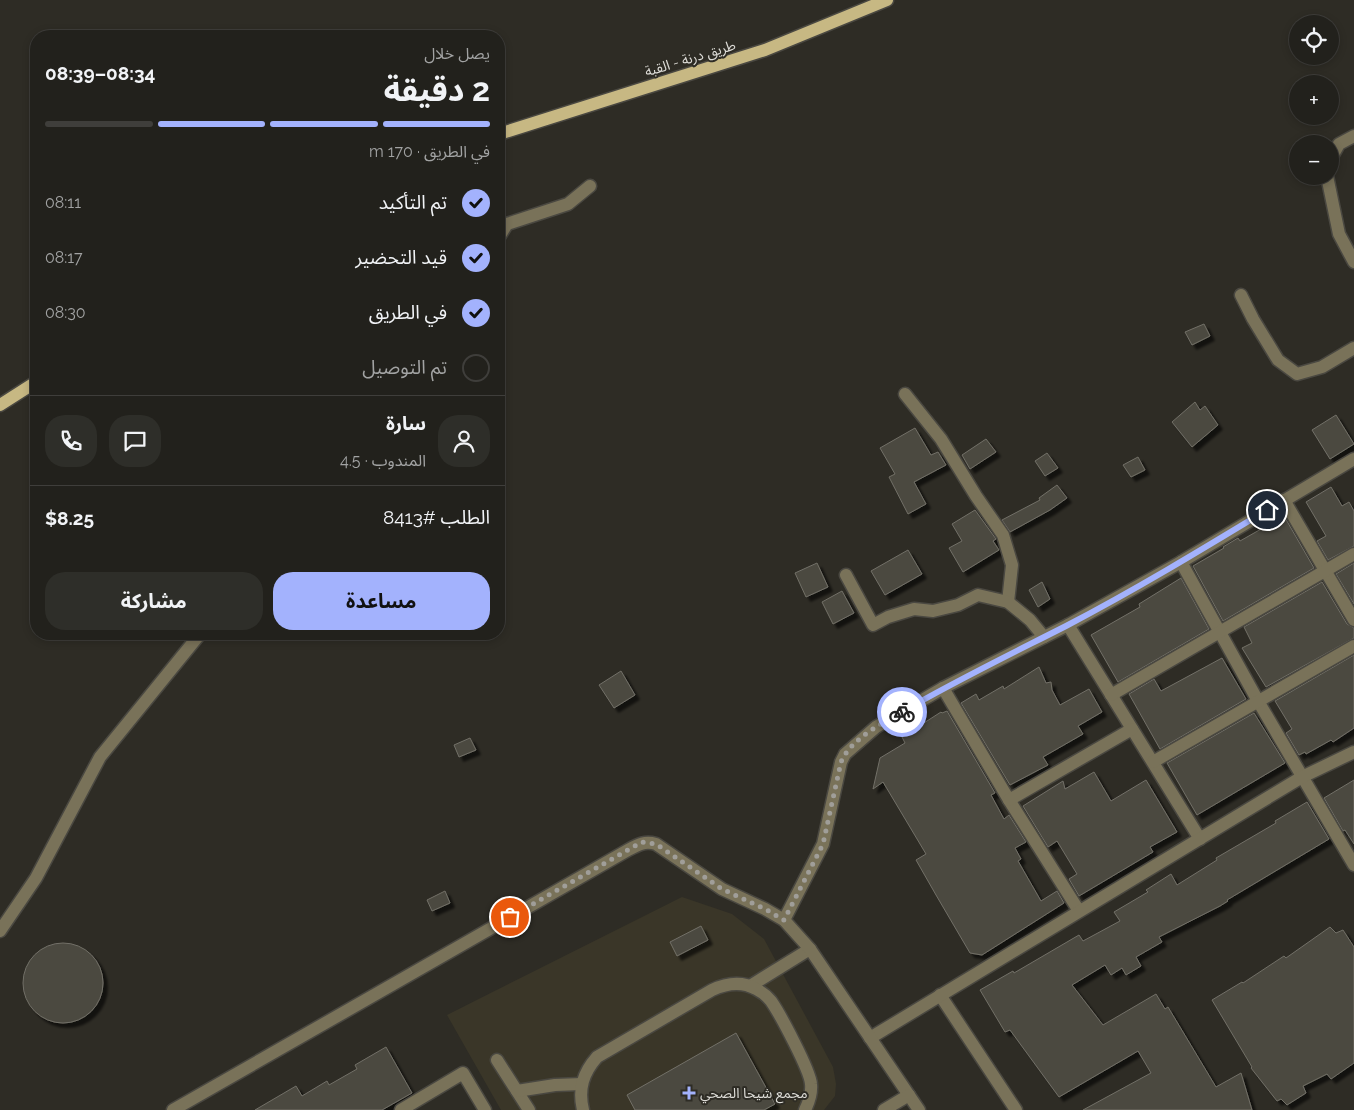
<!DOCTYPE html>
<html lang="ar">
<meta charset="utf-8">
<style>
body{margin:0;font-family:Raleway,"Noto Sans Arabic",sans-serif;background:#2e2e29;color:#f1f3f6;direction:rtl;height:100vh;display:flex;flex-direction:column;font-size:19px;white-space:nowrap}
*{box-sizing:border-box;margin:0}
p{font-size:16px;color:#a2a3a3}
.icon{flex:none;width:28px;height:28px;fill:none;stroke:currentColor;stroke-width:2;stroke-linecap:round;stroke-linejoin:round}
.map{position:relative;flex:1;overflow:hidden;direction:ltr}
.panel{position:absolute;left:30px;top:30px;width:475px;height:610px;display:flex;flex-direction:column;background:#22211c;border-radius:20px;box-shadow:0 2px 8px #0003,0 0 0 1px #3f3e3b;direction:rtl}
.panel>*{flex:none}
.tools{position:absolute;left:1289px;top:15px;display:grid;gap:10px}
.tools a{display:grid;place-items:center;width:50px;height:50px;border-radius:50%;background:#22211c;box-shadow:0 2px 8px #0003,0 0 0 1px #3f3e3b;font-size:25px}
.pin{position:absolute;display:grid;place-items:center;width:42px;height:42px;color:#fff;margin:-21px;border:2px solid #fff;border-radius:50%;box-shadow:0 1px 5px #0007}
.courier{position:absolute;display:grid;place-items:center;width:50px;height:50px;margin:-25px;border:4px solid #a3b2fd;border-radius:50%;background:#fff;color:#222;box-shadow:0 1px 6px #0007}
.overview em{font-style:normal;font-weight:700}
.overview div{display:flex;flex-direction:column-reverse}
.overview{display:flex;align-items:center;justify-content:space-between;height:85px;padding:0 15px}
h1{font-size:32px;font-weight:700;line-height:38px}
.bar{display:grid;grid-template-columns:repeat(4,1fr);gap:8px 5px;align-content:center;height:60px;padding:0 15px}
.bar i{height:6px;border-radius:4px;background:#3f3e3b}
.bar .active{background:#a3b2fd}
.bar p{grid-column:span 4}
.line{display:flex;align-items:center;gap:12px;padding:0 15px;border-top:1px solid #3f3e3b}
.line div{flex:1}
.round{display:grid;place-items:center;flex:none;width:52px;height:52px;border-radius:20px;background:#2e2e29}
ol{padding:0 15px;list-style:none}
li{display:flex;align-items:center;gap:15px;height:55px}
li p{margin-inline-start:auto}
li .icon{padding:5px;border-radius:50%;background:#a3b2fd;color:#111;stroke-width:4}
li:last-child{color:#a2a3a3}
li i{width:28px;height:28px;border:2px solid #3f3e3b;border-radius:50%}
.primary-button{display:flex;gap:10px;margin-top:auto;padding:10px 15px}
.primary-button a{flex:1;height:58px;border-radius:20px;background:#a3b2fd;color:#111;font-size:20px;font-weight:700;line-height:58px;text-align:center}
.primary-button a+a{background:#2e2e29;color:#f1f3f6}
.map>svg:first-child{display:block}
.built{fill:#3a3628}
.building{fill:#4b4941;stroke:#727067;filter:url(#shadow)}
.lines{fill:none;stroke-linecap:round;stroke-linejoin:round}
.minor-casing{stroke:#4a4841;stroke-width:15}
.major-casing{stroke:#4a4841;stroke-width:15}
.minor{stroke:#797259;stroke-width:12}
.major{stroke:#c7b883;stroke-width:12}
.done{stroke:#a09e99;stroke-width:5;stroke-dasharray:0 9}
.route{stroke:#a3b2fd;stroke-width:6}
.poi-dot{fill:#a3b2fd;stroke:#2e2c25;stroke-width:2}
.labels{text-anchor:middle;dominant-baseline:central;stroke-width:4;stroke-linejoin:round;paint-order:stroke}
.street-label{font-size:14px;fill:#dddcd7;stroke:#2e2c25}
.poi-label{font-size:14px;fill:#dddcd7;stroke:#2e2c25;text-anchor:start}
</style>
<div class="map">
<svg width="1354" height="1110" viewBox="0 0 1354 1110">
<defs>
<filter id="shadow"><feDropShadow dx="4.5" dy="4.5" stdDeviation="1" flood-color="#0009"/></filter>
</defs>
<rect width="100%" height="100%" fill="#2e2c25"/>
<!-- built -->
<polygon class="built" points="682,897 732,914 764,939 833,1067 836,1084 835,1096 824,1110 501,1110 447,1015"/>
<!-- building -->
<g class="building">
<polygon points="1204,324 1210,336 1192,345 1185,332"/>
<polygon points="1195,402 1200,410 1205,406 1218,425 1192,447 1172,422"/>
<polygon points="1336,415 1354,444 1330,459 1312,430"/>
<polygon points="915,428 931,455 938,452 946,465 914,482 926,504 908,514 889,477 895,474 880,448"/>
<polygon points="986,439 996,452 970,469 962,455"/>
<polygon points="1047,453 1058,468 1045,476 1035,461"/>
<polygon points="1138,457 1145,470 1131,477 1123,465"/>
<polygon points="1057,485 1067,498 1050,510 1010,532 1002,520 1040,500 1039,498"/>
<polygon points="1331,487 1342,506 1349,502 1354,511 1354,546 1328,560 1317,541 1326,536 1306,502"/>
<polygon points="975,510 996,539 993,541 999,550 963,572 949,548 962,541 952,524"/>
<polygon points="1284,516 1314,568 1223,621 1193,566 1224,548 1223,547 1238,538 1240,541"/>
<polygon points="908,550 922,574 885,595 871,571"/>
<polygon points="817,563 828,587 806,597 795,573"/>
<polygon points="1354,563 1354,604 1336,574"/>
<polygon points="1181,578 1209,629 1118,682 1091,635 1140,607 1139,604"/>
<polygon points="1042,582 1050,599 1038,607 1029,590"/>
<polygon points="1322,582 1347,624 1354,628 1354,638 1266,687 1242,648 1252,643 1244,627"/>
<polygon points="842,591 854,613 833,624 822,602"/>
<polygon points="1354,655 1354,728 1333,742 1331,740 1306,754 1305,752 1299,755 1286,733 1292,729 1275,701"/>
<polygon points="1222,658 1246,699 1160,749 1129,694 1154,679 1161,691"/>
<polygon points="1039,667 1046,683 1051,682 1052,690 1060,705 1089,689 1102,712 1078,726 1083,734 1043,757 1048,765 1010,785 961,703 976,694 979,700 1003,686 1004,689"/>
<polygon points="621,671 635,695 614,708 599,685"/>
<polygon points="947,711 995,793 991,795 1004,819 1009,815 1026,842 1015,848 1021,859 1018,861 1041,901 1057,891 1064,903 982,955 970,953 936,895 916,860 926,854 883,782 873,789 880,758 905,743 902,737 941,712 942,713"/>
<polygon points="1254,713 1285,763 1197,815 1167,763"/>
<polygon points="470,738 476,750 459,757 454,745"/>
<polygon points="1094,772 1111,801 1146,780 1177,832 1150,847 1153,852 1079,896 1069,879 1077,874 1057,841 1048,847 1023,806 1063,781 1065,789"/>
<polygon points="1354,780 1354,844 1345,830 1343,831 1324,798"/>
<polygon points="1307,802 1329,839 1227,900 1228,901 1220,906 1159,937 1162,942 1136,957 1141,966 1126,975 1122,968 1111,975 1105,965 1072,985 1103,1025 1156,994 1165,1009 1168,1007 1216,1087 1241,1073 1252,1110 1083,1110 1151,1073 1138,1051 1059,1097 1010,1030 1005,1032 980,990 1013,971 1014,973 1079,935 1083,941 1120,921 1114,912 1148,892 1146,890 1171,874 1177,885 1217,860 1216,858 1276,823 1275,821"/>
<polygon points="445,891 450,903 432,911 427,900"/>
<polygon points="701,926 708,940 677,956 670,942"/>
<polygon points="1330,927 1336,933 1343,930 1354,947 1354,1063 1331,1079 1327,1074 1303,1086 1306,1093 1287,1105 1281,1099 1277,1101 1251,1068 1252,1067 1212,1000 1242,982 1243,983 1284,956 1286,958"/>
<circle cx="63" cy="983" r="40"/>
<polygon points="736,1033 775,1104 764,1110 635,1110 627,1095"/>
<polygon points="386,1047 412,1093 382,1110 255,1110 296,1086 302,1096 327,1081 329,1085 357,1069 355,1065"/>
</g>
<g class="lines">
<defs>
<g id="minor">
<polyline points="1330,160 1339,144 1354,136"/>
<polyline points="1327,176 1339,234 1354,262"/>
<polyline points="499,237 507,224 568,204 590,186"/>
<polyline points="1241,295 1253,319 1278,360 1297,374 1322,367 1354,348"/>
<polyline points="905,394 941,439 976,496 1003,535 1012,565 1008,602"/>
<polyline points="1284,500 1354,620"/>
<polyline points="1181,562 1258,701 1354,865"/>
<polyline points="846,575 873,625 888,617 914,609 933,611 958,605 978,595 1008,602 1030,620 1044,637"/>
<polyline points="1068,625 1200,839"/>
<polyline points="943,688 1009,800 1079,911"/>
<polyline points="1111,695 1354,554"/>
<polyline points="1153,762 1354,646"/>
<polyline points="1009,800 1132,729"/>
<polyline points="784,920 823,844 841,762 845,754 876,727 943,688 1068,625 1181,562 1354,459"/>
<polyline points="0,931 36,878 100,757 200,634"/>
<polyline points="750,986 810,949"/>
<polyline points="940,995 1016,1110"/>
<polyline points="870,1038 1302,777 1354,752"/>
<polyline points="497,1060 529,1110"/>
<polyline points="517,1091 555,1085 582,1084"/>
<path d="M 173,1110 L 628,850 C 639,844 645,841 656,844 L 722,889 L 765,909 L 784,920 L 810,949 L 919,1110"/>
<polyline points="401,1110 463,1073 485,1110"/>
<path d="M 583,1110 C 578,1089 583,1073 597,1057 L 712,990 C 727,983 742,981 756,989 C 762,992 767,996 771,1001 C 780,1014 810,1070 811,1084 C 812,1094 809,1102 805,1110"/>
<polyline points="884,1110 909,1095"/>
</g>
<g id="major">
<polyline points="499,134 765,50 887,0"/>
<polyline points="0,405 36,382"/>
</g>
</defs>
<!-- minor casing -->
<use href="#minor" class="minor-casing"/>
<!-- major casing -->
<use href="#major" class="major-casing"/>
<!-- minor -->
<use href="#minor" class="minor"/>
<!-- major -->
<use href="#major" class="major"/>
</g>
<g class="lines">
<!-- done -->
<path class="done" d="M 510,917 L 642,842 L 656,844 L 722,889 L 765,909 L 784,920 L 823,844 L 841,762 C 850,740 882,723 902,712"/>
<!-- route -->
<path class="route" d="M 902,712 C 955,681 1011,654 1066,626 C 1135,590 1201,550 1267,510"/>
</g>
<!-- markers -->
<path class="poi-dot" d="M686.5 1085.5h5v5h5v5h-5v5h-5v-5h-5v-5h5z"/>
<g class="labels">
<!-- street labels -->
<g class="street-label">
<text transform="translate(690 58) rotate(-17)">طريق درنة - القبة</text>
</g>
<!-- poi labels -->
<g class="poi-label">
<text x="700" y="1093">مجمع شيحا الصحي</text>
</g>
</g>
</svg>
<div class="tools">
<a><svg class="icon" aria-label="locate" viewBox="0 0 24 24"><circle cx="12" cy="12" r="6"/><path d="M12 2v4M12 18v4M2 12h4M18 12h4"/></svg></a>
<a>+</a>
<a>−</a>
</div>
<div class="pin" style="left:510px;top:917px;background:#ea580c"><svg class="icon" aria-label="bag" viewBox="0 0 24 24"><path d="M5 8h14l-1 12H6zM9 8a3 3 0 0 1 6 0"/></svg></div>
<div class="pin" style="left:1267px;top:510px;background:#1f2937"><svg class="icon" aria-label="home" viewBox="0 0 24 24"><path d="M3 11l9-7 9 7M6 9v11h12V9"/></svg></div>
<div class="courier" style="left:902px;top:712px"><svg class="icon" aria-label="bike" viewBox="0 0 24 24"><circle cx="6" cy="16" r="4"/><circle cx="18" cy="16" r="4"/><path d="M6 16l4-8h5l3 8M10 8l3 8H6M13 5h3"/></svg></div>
<section class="panel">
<div class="overview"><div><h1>2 دقيقة</h1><p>يصل خلال</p></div><em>08:34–08:39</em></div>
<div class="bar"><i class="active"></i><i class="active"></i><i class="active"></i><i></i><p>في الطريق · 170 m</p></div>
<ol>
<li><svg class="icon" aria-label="check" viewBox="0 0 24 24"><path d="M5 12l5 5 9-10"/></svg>تم التأكيد<p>08:11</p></li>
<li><svg class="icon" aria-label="check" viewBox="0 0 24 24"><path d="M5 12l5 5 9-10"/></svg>قيد التحضير<p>08:17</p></li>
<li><svg class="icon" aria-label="check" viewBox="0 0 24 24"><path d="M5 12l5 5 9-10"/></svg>في الطريق<p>08:30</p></li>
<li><i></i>تم التوصيل</li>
</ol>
<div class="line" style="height:90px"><a class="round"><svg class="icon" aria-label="person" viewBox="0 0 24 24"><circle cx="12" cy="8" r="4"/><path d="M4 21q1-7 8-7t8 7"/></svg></a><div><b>سارة</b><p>المندوب · 4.5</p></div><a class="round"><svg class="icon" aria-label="chat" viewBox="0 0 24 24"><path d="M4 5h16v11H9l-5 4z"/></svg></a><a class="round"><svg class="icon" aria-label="phone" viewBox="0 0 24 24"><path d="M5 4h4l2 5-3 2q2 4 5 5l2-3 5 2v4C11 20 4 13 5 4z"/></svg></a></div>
<div class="line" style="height:65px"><div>الطلب #8413</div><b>$8.25</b></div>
<div class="primary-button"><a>مساعدة</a><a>مشاركة</a></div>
</section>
</div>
